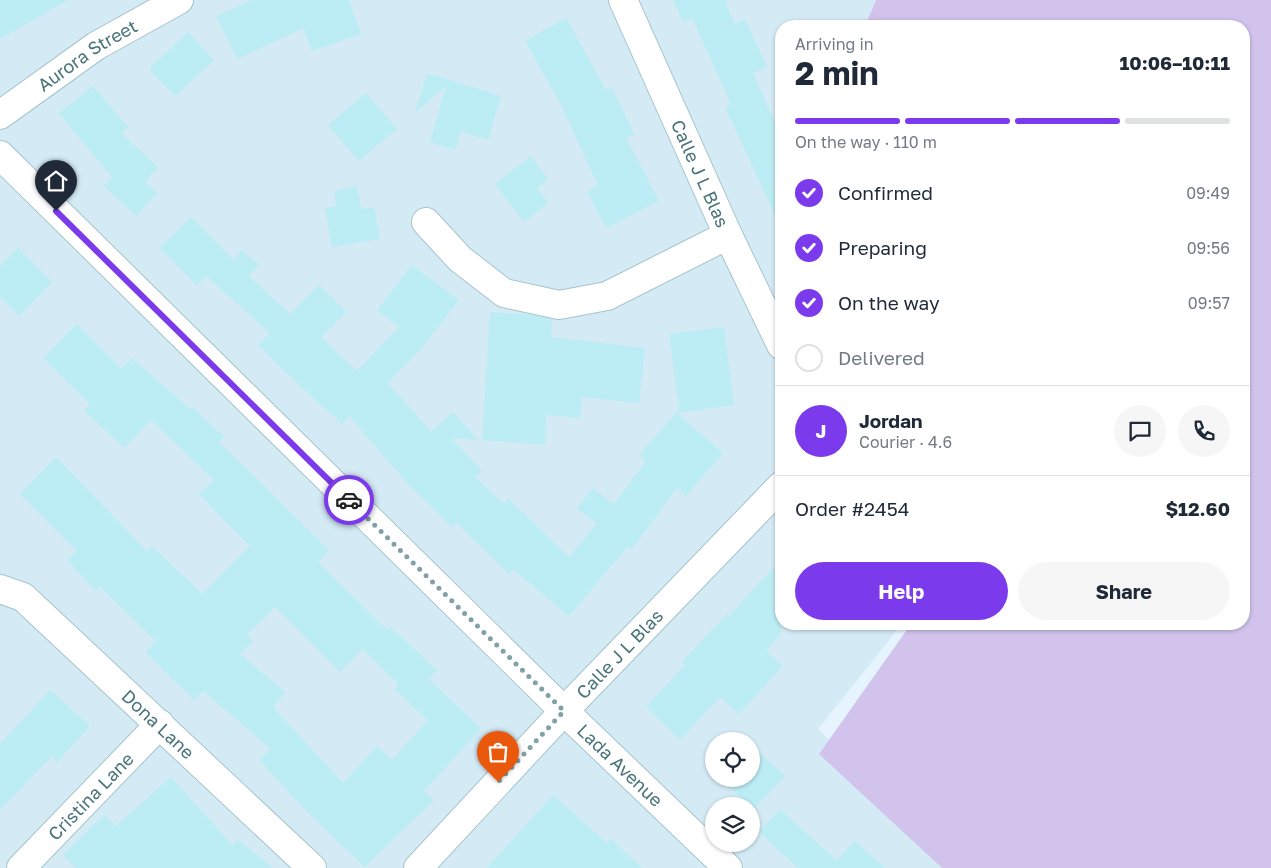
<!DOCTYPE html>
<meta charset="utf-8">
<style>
body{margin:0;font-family:"Golos Text",sans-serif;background:#f6f6f7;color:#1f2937;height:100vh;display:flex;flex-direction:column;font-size:19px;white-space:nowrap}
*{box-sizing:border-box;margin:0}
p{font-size:16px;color:#747a83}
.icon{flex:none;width:28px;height:28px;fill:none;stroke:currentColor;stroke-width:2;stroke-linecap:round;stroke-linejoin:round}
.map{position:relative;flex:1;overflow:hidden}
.sheet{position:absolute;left:775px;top:20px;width:475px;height:610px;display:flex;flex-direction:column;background:#fff;border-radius:20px;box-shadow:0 1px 4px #0004}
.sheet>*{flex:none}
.tools{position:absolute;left:705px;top:732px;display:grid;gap:10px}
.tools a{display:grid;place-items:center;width:55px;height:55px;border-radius:50%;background:#fff;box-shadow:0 1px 4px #0004;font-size:25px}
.pin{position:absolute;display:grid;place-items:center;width:42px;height:42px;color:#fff;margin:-51px -21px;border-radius:50% 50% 50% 0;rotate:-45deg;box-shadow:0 0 5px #0007}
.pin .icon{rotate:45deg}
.courier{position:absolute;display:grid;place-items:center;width:50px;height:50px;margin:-25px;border:4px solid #7c3aed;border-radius:50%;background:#fff;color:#222;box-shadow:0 1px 6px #0007}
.overview em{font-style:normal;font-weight:700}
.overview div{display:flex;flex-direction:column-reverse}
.overview{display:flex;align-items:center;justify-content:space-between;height:85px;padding:0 20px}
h1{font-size:32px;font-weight:700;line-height:38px}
.bar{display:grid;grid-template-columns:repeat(4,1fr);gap:8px 5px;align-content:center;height:60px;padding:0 20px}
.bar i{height:6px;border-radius:4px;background:#e0e1e3}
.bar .current{background:#7c3aed}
.bar p{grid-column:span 4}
.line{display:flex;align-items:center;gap:12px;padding:0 20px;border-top:1px solid #e0e1e3}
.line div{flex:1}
.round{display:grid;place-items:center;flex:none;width:52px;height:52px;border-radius:26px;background:#f6f6f7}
ol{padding:0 20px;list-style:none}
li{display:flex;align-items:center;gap:15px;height:55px}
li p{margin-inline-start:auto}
li .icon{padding:5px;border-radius:50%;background:#7c3aed;color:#fff;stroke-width:4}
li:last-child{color:#747a83}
li i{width:28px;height:28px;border:2px solid #e0e1e3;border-radius:50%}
.cta{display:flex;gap:10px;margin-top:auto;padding:10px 20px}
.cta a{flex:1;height:58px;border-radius:30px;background:#7c3aed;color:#fff;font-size:20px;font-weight:700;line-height:58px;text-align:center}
.cta a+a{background:#f6f6f7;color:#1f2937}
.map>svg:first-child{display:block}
.residential{fill:#d4ebf6;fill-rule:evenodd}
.green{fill:#d1c3ec}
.building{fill:#bcecf4;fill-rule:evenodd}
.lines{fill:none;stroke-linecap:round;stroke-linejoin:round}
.minor-casing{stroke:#a5c4cc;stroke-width:30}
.minor{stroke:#fff;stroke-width:28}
.done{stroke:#80a1a7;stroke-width:5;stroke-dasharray:0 9}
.route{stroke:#7c3aed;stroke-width:6}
.labels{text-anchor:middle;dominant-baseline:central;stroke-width:5;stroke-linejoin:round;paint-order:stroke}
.street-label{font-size:18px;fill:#497479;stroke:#edf9ff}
</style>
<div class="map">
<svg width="1271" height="868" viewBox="0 0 1271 868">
<rect width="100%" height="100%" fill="#e6f5fd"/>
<!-- residential -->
<path class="residential" d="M 0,0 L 876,0 L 865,26 L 781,26 L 781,624 L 902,624 L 818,729 L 962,868 L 0,868 ZM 714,741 L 751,741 L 751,779 L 714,779 ZM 714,806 L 751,806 L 751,844 L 714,844 Z"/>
<!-- green -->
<polygon class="green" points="876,0 1271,0 1271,868 942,868 819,754 911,624 1244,624 1244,26 865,26"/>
<!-- building -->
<g class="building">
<polygon points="0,0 68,0 0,39"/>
<polygon points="252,0 349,0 361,34 312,51 304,28 237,59 216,16"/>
<polygon points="673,0 730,0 725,2 735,24 745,19 767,67 753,73 781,136 781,228 725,107 731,104 692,18 683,22"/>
<polygon points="566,18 606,90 612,87 634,134 626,138 659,201 606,228 587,191 598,185 563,110 564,110 525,41"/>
<polygon points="188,32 214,60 175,96 149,69"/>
<polygon points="427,73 501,96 488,140 461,131 455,150 430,142 446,86 415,113"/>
<polygon points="93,86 128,127 121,133 158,167 145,182 157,193 136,216 104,186 112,177 59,113"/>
<polygon points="366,93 397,129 359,161 328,125"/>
<polygon points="531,156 548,179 537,188 548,203 524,222 495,184"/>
<polygon points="357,186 361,209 374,207 380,239 332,247 325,208 336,206 334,191"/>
<polygon points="191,217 234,260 242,250 259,265 249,276 290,314 319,285 347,312 321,337 357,371 399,327 377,310 412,265 459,300 425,344 388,383 431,432 453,412 478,440 451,438 482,470 475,477 504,504 509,499 569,557 597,523 577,509 592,488 614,504 646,461 639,455 681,407 679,407 669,334 724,327 734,405 677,413 723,453 686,496 677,488 632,549 628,546 569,616 514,570 509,574 457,523 453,528 408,484 349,416 342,424 285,372 258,345 270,333 206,276 197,285 159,248"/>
<polygon points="18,248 52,282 19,316 0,297 0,266"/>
<polygon points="490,312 532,315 552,319 551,337 645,348 639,403 582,397 580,418 546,415 545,445 482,440"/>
<path d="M 77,324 L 122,369 L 132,358 L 190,409 L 192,407 L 224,437 L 219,442 L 329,550 L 318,562 L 387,630 L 390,627 L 437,670 L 429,679 L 481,729 L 424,791 L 434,800 L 365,867 L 315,820 L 259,760 L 271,749 L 203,691 L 194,700 L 145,652 L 156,641 L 100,587 L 96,591 L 67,560 L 77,551 L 20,494 L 56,457 L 147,551 L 152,546 L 202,594 L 250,546 L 199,494 L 214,480 L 151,420 L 125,448 L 84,411 L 90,404 L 43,358 ZM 275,607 L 340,672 L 363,649 L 399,685 L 395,690 L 428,720 L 392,760 L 377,746 L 343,783 L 273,707 L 285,692 L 240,654 L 253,641 L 247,635 Z"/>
<polygon points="781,559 781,634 766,651 783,666 739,714 720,697 680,740 646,707 685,665 682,662 727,614 729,616"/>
<polygon points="50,690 90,726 57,762 52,756 0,810 0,744"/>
<polygon points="751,745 785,776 754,809 720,779 751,779"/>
<polygon points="171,777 233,846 238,840 273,868 75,868 63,855 104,815 116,826"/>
<polygon points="553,795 607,843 611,839 642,868 487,868"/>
<polygon points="780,809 837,861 854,841 885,868 798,868 759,832"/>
</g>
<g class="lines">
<defs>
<g id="minor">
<path id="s1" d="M 623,0 L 728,235 L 781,345"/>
<path id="s2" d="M 0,115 L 96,46 L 179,0"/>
<path id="s3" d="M 0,155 L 564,711 L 728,868"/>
<polyline points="426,222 460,259 504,293 559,305 607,296 728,235"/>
<path id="s4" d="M 0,589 L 23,597 L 312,868"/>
<path id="s5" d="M 21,868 L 160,724"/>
<path id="s6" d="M 418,868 L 564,711 L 781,486"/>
</g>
</defs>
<!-- minor casing -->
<use href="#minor" class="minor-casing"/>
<!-- minor -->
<use href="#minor" class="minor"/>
</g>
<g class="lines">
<!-- done -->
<polyline class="done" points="349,500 564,711 498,782"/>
<!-- route -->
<polyline class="route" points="56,211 349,500"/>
</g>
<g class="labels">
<!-- street labels -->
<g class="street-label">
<text stroke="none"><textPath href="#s2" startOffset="106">Aurora Street</textPath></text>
<text stroke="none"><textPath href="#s1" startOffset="190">Calle J L Blas</textPath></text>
<text stroke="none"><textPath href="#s6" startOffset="294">Calle J L Blas</textPath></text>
<text stroke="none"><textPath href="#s4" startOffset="210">Dona Lane</textPath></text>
<text stroke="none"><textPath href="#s3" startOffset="870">Lada Avenue</textPath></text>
<text stroke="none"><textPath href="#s5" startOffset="100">Cristina Lane</textPath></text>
</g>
</g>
</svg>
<div class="tools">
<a><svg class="icon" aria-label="locate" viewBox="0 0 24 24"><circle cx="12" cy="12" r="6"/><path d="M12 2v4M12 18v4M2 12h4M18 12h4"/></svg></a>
<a><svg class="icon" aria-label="layers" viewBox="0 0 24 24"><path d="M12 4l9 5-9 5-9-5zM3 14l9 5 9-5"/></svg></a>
</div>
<div class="pin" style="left:498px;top:782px;background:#ea580c"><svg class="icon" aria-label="bag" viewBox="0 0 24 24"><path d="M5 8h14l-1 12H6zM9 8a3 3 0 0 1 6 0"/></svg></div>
<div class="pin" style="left:56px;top:211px;background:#1f2937"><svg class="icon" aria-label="home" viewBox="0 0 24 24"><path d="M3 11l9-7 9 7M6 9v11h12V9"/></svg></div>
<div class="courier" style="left:349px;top:500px"><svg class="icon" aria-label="car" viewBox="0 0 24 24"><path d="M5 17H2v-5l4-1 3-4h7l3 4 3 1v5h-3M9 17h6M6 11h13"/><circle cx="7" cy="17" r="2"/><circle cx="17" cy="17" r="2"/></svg></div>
<section class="sheet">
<div class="overview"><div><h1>2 min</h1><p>Arriving in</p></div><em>10:06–10:11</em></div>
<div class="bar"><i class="current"></i><i class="current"></i><i class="current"></i><i></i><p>On the way · 110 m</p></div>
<ol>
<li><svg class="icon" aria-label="check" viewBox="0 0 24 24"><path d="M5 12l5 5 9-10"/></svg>Confirmed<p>09:49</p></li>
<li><svg class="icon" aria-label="check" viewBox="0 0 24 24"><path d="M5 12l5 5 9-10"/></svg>Preparing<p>09:56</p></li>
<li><svg class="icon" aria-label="check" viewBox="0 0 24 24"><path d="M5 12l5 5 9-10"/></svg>On the way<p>09:57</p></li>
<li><i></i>Delivered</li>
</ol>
<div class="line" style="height:90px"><b class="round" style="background:#7c3aed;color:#fff">J</b><div><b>Jordan</b><p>Courier · 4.6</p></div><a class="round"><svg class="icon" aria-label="chat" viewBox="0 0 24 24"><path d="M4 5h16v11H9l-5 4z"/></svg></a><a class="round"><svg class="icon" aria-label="phone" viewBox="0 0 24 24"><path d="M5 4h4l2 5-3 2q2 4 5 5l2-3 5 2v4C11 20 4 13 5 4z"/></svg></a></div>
<div class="line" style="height:65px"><div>Order #2454</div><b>$12.60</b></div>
<div class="cta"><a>Help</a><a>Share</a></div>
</section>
</div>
